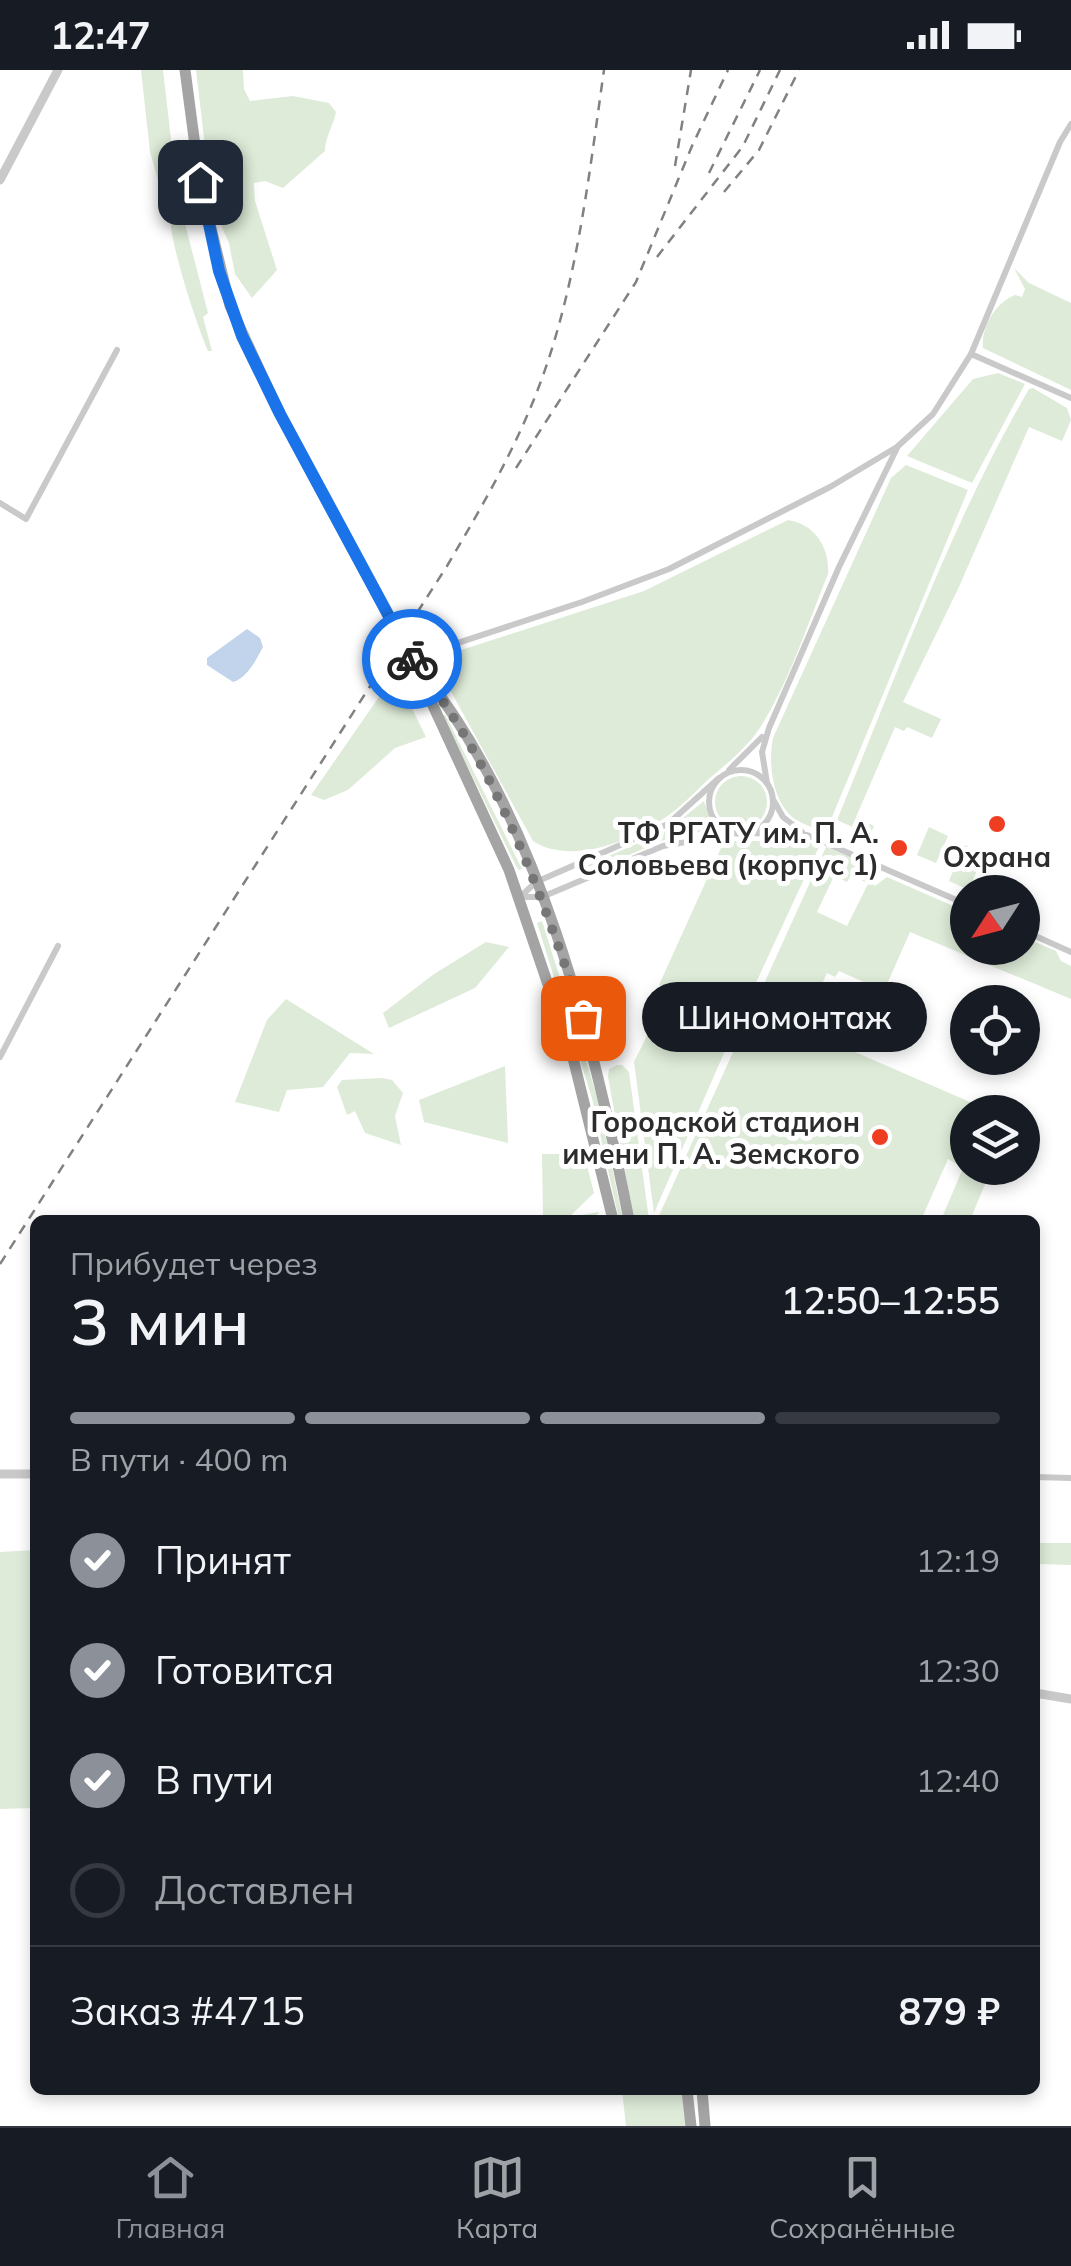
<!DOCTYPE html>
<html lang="ru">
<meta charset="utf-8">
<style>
body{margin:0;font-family:Mulish,sans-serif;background:#20242c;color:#f1f3f6;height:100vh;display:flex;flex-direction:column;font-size:38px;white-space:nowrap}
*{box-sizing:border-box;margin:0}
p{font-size:32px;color:#9ea1a6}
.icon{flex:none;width:55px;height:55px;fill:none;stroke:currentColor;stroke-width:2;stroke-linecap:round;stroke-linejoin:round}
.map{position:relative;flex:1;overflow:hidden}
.sheet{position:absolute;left:30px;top:1145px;width:1010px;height:880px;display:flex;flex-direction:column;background:#171b24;border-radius:15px;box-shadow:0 5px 15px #0003}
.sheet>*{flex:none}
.needle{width:65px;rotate:234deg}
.controls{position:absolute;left:950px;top:805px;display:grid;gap:20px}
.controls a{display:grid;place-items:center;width:90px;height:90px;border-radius:50%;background:#171b24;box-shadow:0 5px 15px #0003;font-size:50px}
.pin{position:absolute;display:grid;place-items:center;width:85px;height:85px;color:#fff;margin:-42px;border-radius:20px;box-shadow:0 5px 15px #0006}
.courier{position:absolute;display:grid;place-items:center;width:100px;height:100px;margin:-50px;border:8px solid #1a73e8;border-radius:50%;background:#fff;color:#222;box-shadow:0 2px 12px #0007}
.bubble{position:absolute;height:70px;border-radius:35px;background:#171b24;box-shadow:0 5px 15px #0003;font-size:32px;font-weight:600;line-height:70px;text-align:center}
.summary em{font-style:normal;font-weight:600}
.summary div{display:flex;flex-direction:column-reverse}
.summary{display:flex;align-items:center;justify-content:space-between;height:170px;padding:0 40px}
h1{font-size:65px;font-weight:600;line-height:75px}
.bar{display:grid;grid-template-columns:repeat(4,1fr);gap:15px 10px;align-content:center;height:120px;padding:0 40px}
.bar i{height:12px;border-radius:8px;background:#363941}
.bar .on{background:#8c9099}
.bar p{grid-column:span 4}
.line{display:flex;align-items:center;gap:25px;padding:0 40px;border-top:2px solid #363941}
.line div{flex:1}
ol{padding:0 40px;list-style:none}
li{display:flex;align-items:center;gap:30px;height:110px}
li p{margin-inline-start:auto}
li .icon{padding:10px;border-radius:50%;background:#8c9099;color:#fff;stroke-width:4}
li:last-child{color:#9ea1a6}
li i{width:55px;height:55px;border:5px solid #363941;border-radius:50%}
.status{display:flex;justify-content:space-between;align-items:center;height:70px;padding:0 50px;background:#171b24;direction:ltr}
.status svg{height:28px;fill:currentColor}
.dock{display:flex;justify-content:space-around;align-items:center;height:140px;border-top:2px solid #363941;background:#171b24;font-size:28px;color:#9ea1a6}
.dock a{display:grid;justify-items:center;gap:5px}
.dock .on{color:#8c9099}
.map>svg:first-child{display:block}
.green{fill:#deebd8}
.water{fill:#c2d3ec}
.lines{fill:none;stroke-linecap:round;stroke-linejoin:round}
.minor{stroke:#c9c9c9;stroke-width:6}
.tertiary{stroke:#c9c9c9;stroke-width:9}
.primary{stroke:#a4a4a4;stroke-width:11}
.rail{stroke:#818181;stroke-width:2.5;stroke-dasharray:10 8;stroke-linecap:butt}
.done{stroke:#767676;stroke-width:10;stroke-dasharray:0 18}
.route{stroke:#1a73e8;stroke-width:12}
.poi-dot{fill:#ef3d22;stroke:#fff;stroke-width:4}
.labels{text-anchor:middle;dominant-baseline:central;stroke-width:10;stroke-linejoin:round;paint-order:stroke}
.poi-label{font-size:28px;font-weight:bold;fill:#2c2c2c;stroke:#fff;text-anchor:end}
</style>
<div class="status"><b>12:47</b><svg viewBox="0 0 49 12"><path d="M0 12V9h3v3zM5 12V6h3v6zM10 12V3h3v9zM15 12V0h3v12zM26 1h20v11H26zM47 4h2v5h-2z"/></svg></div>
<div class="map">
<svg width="1071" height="2056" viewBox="0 0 1071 2056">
<rect width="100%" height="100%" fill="#fff"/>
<!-- green -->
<g class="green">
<polygon points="141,0 163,0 178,129 173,134 164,131 150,82"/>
<path d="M 196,0 L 243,0 L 244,19 L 250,31 L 293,26 L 329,33 L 336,42 C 333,56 325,68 325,81 L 283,118 L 265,111 L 254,113 L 255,131 L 277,200 L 252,228 L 235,204 L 229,173 L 212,135 Z"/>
<path d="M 175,141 L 183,146 L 208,243 L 203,247 L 212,281 L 208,281 C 196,253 169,171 170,144 Z"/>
<path d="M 1014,198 L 1029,213 L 1071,233 L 1071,320 L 983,278 C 981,257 996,232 1015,225 L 1022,227 L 1025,219 Z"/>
<polygon points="998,303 1025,314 972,413 907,386 973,309"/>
<path d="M 1033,318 L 1067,338 L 1071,350 L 1062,371 L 1029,357 L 958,519 L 903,632 L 941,649 L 932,668 L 907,657 L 904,661 L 895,657 L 856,747 L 874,756 L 870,765 L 837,750 C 897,605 950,455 1029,319 Z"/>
<path d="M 906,395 L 968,420 L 827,759 L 823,762 C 813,757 801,754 792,747 C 772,729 768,693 773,668 L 891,408 Z"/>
<path d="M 788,450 C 815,454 830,478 828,504 C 808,553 791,607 763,653 C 750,675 730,691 710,708 C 695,722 680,738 663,749 C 630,772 569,795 533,771 L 443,607 L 443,591 L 449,584 L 644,521 Z"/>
<polygon points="395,604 426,667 395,678 348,720 324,730 311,725"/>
<polygon points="445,644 522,799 519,800 516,796 443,646"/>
<circle cx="741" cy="732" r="26"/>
<polygon points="704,731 710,749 719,759 671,767 589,802 586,796 668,760"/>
<polygon points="929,757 948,766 936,793 917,785"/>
<polygon points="735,771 806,771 818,775 818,779 735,958 654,1143 634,992 669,921 659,915 721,778"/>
<polygon points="964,775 984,783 969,820 949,811"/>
<polygon points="826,777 857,790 858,794 847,812 834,806 817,842 847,856 868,814 860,809 869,806 875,816 887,807 967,842 968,878 1022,878 1023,867 1056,881 1061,891 1071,896 1071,929 910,862 884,921 839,901 835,907 827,903 802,959 993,1042 968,1042 968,1098 992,1098 970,1150 941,1150 963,1098 948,1089 921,1150 657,1150"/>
<polygon points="542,851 597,1026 623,1150 619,1150 592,1028 537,853"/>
<polygon points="486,872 509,877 475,918 389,958 383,943 434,904"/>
<polygon points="286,929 374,984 350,983 323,1017 287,1020 279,1042 235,1032 267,950"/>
<polygon points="617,995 622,995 629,1002 649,1150 634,1150 608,1007 609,999"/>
<polygon points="505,996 508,1073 424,1052 419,1030"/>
<polygon points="382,1008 392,1010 403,1023 395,1046 401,1075 365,1063 355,1041 347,1045 337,1017 342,1010"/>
<polygon points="542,1084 584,1084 594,1123 569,1147 599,1142 594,1150 543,1150"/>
<polygon points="1040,1473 1071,1473 1071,1495 1040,1494"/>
<polygon points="35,1480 35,1738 0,1739 0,1482"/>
<polygon points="622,2020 683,2020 686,2056 626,2056"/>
</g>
<!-- water -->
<path class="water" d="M 247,559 L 260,568 L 263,577 C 256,590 247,608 233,612 L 207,595 L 207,588 Z"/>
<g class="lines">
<!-- minor -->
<g class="minor">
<polyline points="971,284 1071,328"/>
<polyline points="0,433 26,449 117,280"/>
<polyline points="412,588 582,532 669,499 830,417 897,377 933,344 971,284 1060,72 1071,54"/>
<polyline points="729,700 762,667"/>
<circle cx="741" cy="732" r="32"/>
<polyline points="767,713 762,682 769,658 839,497 897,378"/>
<polyline points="774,731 783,747 802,762"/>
<polyline points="748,763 807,765 968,835"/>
<polyline points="520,827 536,812 668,754 719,708"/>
<polyline points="520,827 542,827 663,776 735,763"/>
<polyline points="1022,860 1071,882"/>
<polyline points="0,987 58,876"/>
<polyline points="1035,1407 1071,1408"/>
</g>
<!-- tertiary -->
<g class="tertiary">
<polyline points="0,110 58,0"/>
<polyline points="0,1404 35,1404"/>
<polyline points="1035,1623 1071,1629"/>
</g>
<!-- primary -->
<g class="primary">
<polyline points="185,0 200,113 230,236 280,344 411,588 509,800 573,988 613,1150"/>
<path d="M 423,603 C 539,749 594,970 629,1150"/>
<polyline points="687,2020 691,2056"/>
<polyline points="702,2020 705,2056"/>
</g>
<!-- rail -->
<g class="rail">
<polyline points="675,96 691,0"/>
<polyline points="709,103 760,0"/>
<polyline points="724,122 759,80 799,0"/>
<polyline points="657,187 743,76 780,0"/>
<polyline points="516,398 636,212 692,76 728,0"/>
<path d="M 0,1194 L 447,496 C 486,430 524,364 548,291 C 579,197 590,98 604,0"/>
</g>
</g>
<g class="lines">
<!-- done -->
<path class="done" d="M 412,589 C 497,696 540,821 583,948"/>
<!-- route -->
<polyline class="route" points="200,112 219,201 242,266 280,344 412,589"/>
</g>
<!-- markers -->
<g class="poi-dot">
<circle cx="997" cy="754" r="10"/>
<circle cx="899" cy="778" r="10"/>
<circle cx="880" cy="1067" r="10"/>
</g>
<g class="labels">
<!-- poi labels -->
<g class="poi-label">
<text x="879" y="762">ТФ РГАТУ им. П. А.<tspan x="879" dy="32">Соловьева (корпус 1)</tspan></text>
<text x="997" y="786" text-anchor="middle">Охрана</text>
<text x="860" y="1051">Городской стадион<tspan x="860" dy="32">имени П. А. Земского</tspan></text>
</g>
</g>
</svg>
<div class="controls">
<a><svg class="needle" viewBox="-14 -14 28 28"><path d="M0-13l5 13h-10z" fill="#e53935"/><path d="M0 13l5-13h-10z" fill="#9ea1a6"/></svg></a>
<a><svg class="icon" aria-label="locate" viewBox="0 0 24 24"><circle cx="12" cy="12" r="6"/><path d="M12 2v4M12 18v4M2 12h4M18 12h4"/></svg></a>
<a><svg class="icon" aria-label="layers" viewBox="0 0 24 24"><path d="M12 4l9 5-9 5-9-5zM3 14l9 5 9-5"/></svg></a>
</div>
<div class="pin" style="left:583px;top:948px;background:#ea580c"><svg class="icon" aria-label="bag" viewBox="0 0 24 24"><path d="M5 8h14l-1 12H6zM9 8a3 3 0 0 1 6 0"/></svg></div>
<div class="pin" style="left:200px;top:112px;background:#1f2937"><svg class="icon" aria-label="home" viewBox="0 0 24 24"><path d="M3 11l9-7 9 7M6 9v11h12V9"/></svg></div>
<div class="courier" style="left:412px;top:589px"><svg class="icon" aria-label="bike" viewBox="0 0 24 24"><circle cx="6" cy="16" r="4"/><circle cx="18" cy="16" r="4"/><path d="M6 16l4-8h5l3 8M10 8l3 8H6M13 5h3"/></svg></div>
<div class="bubble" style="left:642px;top:912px;width:285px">Шиномонтаж</div>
<section class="sheet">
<div class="summary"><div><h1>3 мин</h1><p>Прибудет через</p></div><em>12:50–12:55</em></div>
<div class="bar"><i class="on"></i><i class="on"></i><i class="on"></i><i></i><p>В пути · 400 m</p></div>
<ol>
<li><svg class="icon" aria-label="check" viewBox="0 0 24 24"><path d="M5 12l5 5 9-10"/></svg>Принят<p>12:19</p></li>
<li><svg class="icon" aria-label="check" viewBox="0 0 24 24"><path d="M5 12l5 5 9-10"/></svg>Готовится<p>12:30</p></li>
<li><svg class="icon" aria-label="check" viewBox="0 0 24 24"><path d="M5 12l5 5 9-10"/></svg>В пути<p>12:40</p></li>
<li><i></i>Доставлен</li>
</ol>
<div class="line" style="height:130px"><div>Заказ #4715</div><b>879 ₽</b></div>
</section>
</div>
<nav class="dock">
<a class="on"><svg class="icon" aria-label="home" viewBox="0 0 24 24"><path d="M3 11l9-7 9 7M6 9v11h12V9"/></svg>Главная</a>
<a><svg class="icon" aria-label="map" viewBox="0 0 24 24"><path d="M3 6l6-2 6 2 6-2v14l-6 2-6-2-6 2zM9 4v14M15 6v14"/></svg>Карта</a>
<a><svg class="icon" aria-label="saved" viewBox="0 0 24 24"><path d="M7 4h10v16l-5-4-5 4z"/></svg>Сохранённые</a>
</nav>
